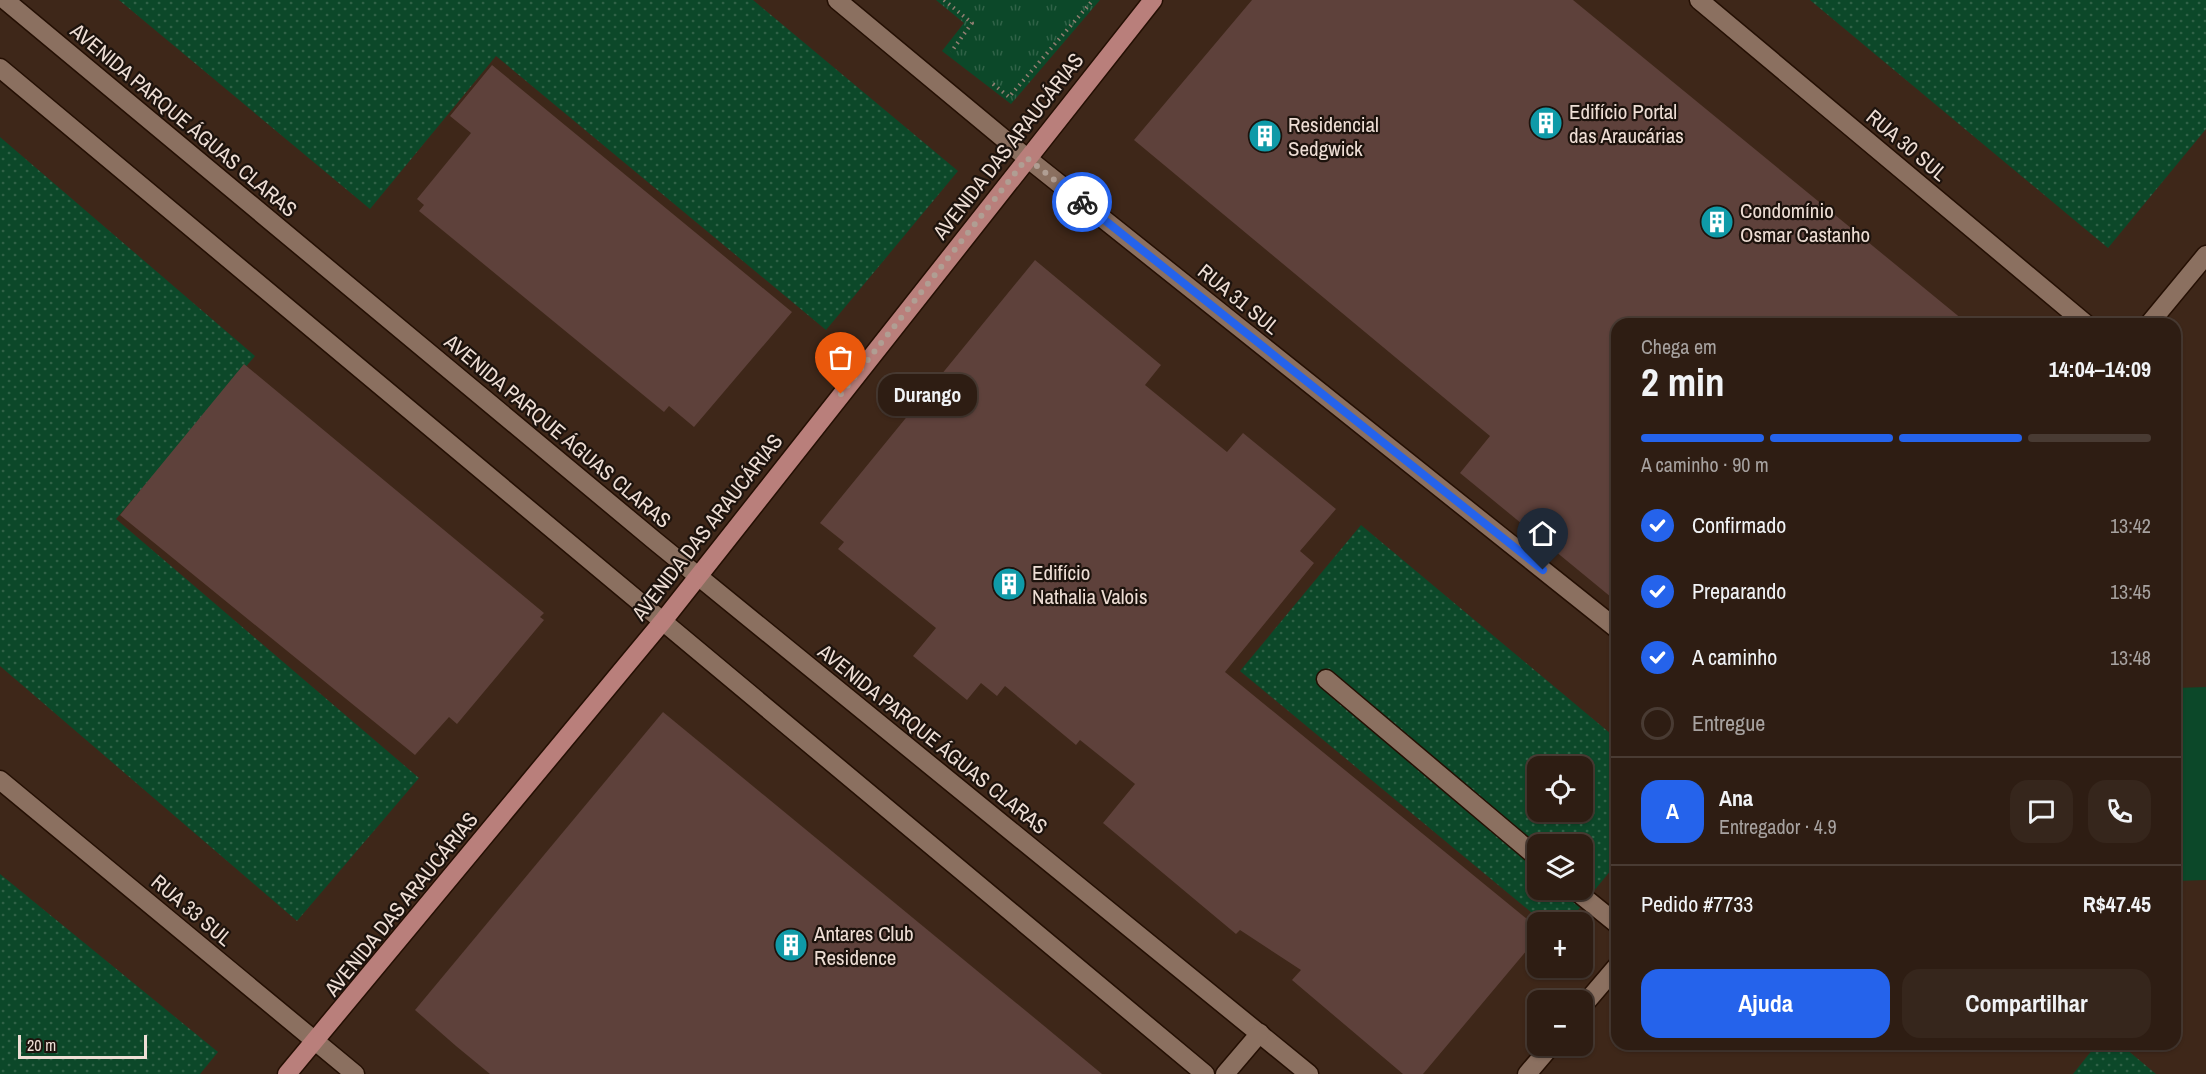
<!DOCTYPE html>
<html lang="pt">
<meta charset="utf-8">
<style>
body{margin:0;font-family:"Archivo Narrow",sans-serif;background:#36261c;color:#f1f3f6;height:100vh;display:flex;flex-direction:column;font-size:22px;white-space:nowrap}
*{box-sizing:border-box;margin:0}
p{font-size:20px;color:#a7a2a0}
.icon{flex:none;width:33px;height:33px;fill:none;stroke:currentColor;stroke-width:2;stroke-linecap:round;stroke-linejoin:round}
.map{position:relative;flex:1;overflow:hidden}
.side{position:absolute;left:1611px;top:318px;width:570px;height:732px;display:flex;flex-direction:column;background:#2e1d13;border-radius:18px;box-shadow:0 2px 4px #0004,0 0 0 2px #493b33}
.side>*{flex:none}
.tools{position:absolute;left:1527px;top:756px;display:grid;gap:12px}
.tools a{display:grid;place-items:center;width:66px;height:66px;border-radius:12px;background:#2e1d13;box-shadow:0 2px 4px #0004,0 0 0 2px #493b33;font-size:30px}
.scale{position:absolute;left:18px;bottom:15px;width:129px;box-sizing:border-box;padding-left:6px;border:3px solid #eeded5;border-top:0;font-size:16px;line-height:21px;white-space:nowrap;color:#eeded5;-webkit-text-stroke:4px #1d130d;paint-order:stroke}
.pin{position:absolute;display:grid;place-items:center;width:51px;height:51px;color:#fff;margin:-62px -26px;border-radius:50% 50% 50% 0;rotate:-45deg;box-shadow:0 0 6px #0007}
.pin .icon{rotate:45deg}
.courier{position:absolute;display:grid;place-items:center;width:60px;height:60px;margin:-30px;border:4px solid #2563eb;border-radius:50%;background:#fff;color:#222;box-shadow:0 2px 8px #0007}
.bubble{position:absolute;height:42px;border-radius:18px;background:#2e1d13;box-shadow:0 2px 4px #0004,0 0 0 2px #493b33;font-size:20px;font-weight:700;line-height:42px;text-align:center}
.head em{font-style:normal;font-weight:700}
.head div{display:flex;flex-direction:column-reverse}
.head{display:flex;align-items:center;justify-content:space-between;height:102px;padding:0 30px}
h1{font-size:39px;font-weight:700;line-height:45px}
.bar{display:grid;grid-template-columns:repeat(4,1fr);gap:9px 6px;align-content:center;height:72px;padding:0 30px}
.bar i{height:8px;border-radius:4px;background:#493b33}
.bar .on{background:#2563eb}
.bar p{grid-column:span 4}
.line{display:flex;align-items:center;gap:15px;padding:0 30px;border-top:2px solid #493b33}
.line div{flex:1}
.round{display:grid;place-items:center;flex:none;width:63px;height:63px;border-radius:18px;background:#36261c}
ol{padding:0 30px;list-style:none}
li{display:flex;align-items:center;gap:18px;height:66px}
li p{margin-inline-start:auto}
li .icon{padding:6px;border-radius:50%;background:#2563eb;color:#fff;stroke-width:4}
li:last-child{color:#a7a2a0}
li i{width:33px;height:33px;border:3px solid #493b33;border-radius:50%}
.action{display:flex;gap:12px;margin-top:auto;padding:12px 30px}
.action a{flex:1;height:69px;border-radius:18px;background:#2563eb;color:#fff;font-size:24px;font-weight:700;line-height:69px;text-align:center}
.action a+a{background:#36261c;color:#f1f3f6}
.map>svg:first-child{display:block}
.grass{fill:url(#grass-dots);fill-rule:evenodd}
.park{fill:url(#park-tufts)}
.garden{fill:#0c4829}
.building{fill:#5e413b}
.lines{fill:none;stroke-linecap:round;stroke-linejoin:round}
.minor-casing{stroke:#240f03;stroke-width:21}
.major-casing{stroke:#240f03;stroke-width:21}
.path{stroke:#927e72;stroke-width:4;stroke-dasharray:1.5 4.5;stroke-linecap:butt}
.minor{stroke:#8b7060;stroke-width:18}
.major{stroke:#b97f7b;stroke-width:18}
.done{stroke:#b09e93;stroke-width:6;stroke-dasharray:0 10.8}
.route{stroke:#2563eb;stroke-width:8}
.labels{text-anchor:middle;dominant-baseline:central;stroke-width:4.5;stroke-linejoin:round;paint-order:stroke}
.poi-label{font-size:21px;fill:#eeded5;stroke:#1d130d;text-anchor:start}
.street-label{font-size:21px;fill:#eeded5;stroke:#1d130d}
</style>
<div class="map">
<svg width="2206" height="1074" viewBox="0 0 2206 1074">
<defs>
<pattern id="grass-dots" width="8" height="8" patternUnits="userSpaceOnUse" patternTransform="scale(1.5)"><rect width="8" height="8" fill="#0c4829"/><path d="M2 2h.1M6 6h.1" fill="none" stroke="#306247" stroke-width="1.8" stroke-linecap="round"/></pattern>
<pattern id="park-tufts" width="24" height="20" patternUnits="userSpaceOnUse" patternTransform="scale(1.5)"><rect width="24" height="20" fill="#0c4829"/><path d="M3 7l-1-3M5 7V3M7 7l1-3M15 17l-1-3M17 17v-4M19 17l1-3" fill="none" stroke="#306247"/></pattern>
</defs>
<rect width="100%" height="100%" fill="#3e2719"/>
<!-- grass -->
<g class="grass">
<polygon points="119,0 753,0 958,171 826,330 496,56 370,209"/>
<polygon points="1810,0 2206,0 2206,129 2108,248"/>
<polygon points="0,137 255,356 116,519 419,778 297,921 0,666"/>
<path d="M 1361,525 L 1617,739 L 1617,863 L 1568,922 L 1543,922 L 1240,671 ZM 1538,766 L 1582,766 L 1582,812 L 1538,812 ZM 1538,844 L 1582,844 L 1582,890 L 1538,890 Z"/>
<polygon points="0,874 218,1052 200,1074 0,1074"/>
<polygon points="2097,1044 2120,1044 2156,1074 2073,1074"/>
</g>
<!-- park -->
<polygon class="park" points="936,0 1100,0 1011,104 942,51 964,23"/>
<!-- garden -->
<polygon class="garden" points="2206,687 2206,880 2175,881 2175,688"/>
<!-- building -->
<g class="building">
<polygon points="1252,0 1573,0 1968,324 1617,324 1617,602 1460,473 1490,436 1134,140"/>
<polygon points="492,65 792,312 694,427 669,406 664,412 419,211 424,205 417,199 471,133 450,116"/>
<polygon points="1035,260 1161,365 1145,385 1227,452 1243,433 1336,509 1300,551 1314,563 1225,672 1538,928 1538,937 1423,1074 1403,1074 1292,980 1301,970 1240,930 1236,934 1103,823 1135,784 1080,740 1076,745 1005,686 997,696 981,683 967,700 913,656 936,628 838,549 844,542 820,523"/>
<polygon points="244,364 544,613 540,617 544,620 457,724 449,717 415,755 120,515"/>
<polygon points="663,712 1043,1025 1102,1074 490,1074 456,1046 415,1010"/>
</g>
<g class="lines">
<defs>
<g id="minor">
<polyline points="5,0 655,541 1309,1074"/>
<polyline points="837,0 1027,158 1617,629"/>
<polyline points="1699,0 2086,324"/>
<polyline points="0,68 1205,1074"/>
<polyline points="2149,324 2206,255"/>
<polyline points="1326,679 1538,858"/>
<polyline points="0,780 355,1074"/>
<polyline points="1575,890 1617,924"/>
<polyline points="1582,1007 1617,966"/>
<polyline points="1225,1074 1260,1033"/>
<polyline points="1527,1074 1551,1046"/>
</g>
<polyline id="major" points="287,1074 663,621 1153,0"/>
</defs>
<!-- minor casing -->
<use href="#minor" class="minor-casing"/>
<!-- major casing -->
<use href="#major" class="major-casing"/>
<!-- path -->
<g class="path">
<polyline points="944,0 972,23 951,52"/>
<polyline points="993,84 1009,97 1093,0"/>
</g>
<!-- minor -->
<use href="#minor" class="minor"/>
<!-- major -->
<use href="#major" class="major"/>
</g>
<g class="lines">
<!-- done -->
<polyline class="done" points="841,394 1027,158 1082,202"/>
<!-- route -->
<polyline class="route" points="1082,202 1543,570"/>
</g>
<!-- icons -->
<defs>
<symbol id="building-disc" viewBox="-11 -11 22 22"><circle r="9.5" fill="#0f9aa8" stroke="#1d130d"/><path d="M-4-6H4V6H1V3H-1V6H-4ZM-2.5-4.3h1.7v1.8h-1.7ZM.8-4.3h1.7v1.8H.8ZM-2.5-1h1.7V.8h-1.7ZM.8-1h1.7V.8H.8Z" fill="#fff"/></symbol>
</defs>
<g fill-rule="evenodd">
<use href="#building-disc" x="1527" y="104" width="38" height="38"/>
<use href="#building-disc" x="1246" y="117" width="38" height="38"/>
<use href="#building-disc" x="1698" y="203" width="38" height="38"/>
<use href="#building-disc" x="990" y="565" width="38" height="38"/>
<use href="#building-disc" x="772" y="926" width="38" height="38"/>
</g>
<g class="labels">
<!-- poi labels -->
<g class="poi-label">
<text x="1569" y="111">Edifício Portal<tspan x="1569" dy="24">das Araucárias</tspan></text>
<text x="1288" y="124">Residencial<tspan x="1288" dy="24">Sedgwick</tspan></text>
<text x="1740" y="210">Condomínio<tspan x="1740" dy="24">Osmar Castanho</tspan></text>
<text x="1032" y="572">Edifício<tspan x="1032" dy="24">Nathalia Valois</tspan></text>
<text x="814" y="933">Antares Club<tspan x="814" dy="24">Residence</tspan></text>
</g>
<!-- street labels -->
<g class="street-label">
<text transform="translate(184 120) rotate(40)">AVENIDA PARQUE ÁGUAS CLARAS</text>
<text transform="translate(1907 145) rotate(40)">RUA 30 SUL</text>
<text transform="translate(1008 146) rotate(-52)">AVENIDA DAS ARAUCÁRIAS</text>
<text transform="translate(1239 299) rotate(39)">RUA 31 SUL</text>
<text transform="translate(558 431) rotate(40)">AVENIDA PARQUE ÁGUAS CLARAS</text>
<text transform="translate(707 527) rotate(-52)">AVENIDA DAS ARAUCÁRIAS</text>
<text transform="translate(933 739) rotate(39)">AVENIDA PARQUE ÁGUAS CLARAS</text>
<text transform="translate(401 904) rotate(-51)">AVENIDA DAS ARAUCÁRIAS</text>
<text transform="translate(192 910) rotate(40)">RUA 33 SUL</text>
</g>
</g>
</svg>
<div class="tools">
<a><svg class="icon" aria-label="locate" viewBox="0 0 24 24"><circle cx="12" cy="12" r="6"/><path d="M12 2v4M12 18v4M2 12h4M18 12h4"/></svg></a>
<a><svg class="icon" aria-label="layers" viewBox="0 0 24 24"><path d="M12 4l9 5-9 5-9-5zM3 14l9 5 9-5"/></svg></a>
<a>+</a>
<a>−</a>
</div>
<div class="scale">20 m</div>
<div class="pin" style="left:841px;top:394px;background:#ea580c"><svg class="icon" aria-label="bag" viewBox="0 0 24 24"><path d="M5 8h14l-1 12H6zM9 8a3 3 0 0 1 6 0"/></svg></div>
<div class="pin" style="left:1543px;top:570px;background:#1f2937"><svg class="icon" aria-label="home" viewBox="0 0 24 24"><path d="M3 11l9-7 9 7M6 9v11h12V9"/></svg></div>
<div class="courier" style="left:1082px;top:202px"><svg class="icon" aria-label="bike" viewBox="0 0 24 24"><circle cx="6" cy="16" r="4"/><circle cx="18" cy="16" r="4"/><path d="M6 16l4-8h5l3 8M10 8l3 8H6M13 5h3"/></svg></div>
<div class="bubble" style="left:878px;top:374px;width:99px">Durango</div>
<section class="side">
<div class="head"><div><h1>2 min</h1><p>Chega em</p></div><em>14:04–14:09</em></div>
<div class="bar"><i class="on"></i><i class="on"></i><i class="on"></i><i></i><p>A caminho · 90 m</p></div>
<ol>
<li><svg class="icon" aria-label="check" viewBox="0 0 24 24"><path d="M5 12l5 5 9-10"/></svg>Confirmado<p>13:42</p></li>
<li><svg class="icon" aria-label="check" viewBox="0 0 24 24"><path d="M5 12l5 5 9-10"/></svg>Preparando<p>13:45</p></li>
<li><svg class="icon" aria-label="check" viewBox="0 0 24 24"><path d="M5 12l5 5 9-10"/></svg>A caminho<p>13:48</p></li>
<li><i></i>Entregue</li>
</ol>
<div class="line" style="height:108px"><b class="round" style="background:#2563eb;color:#fff">A</b><div><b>Ana</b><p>Entregador · 4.9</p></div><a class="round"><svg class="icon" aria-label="chat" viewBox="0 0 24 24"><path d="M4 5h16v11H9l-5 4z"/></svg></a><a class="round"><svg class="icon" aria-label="phone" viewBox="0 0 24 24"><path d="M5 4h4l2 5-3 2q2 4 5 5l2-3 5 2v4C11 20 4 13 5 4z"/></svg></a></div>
<div class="line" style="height:78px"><div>Pedido #7733</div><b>R$47.45</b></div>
<div class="action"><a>Ajuda</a><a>Compartilhar</a></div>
</section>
</div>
